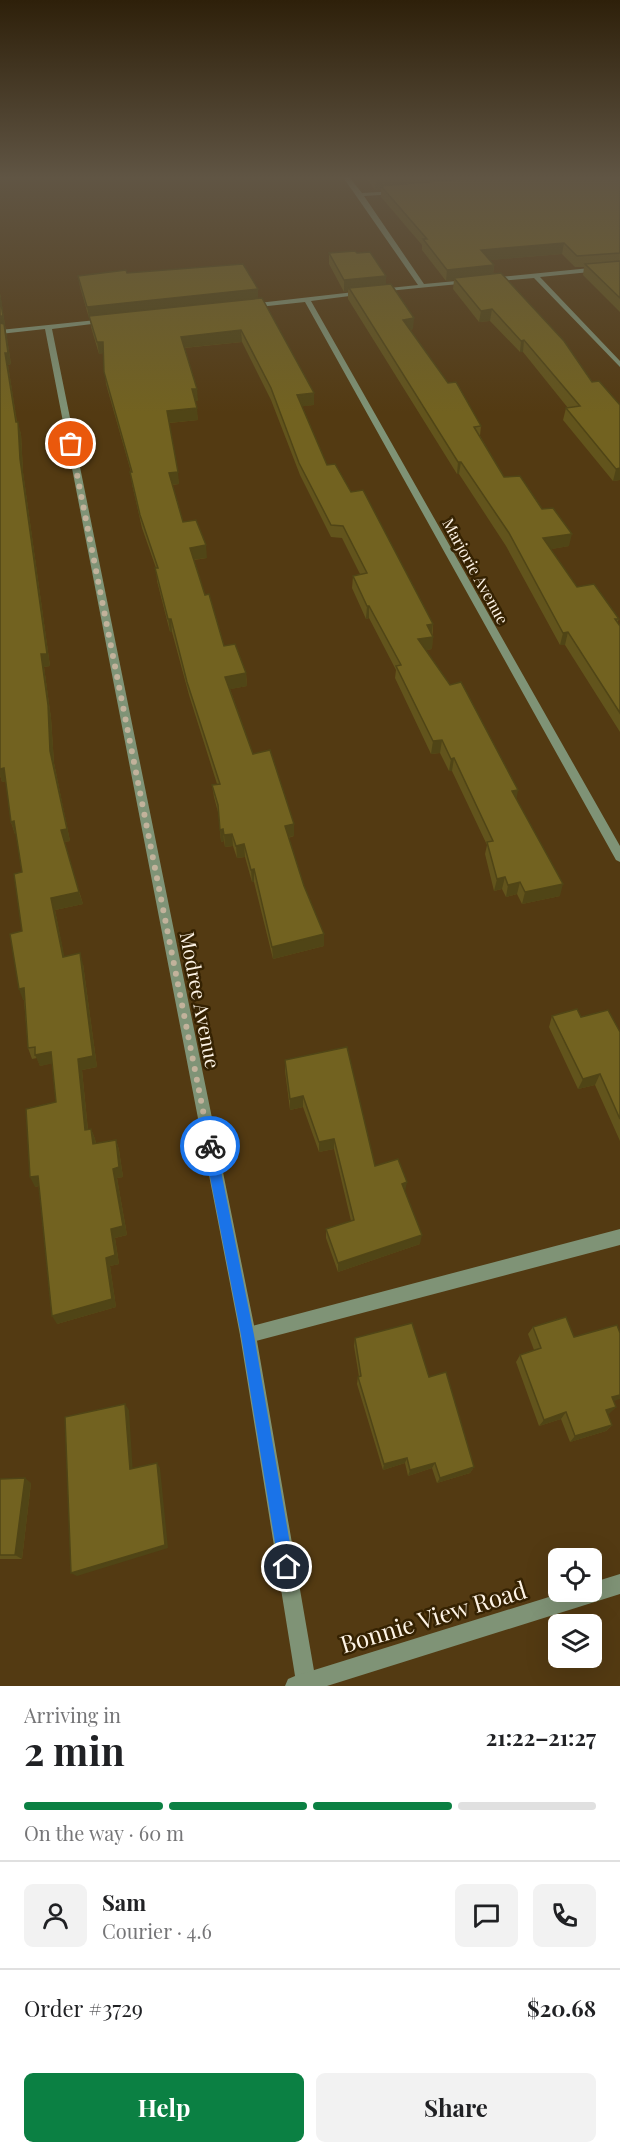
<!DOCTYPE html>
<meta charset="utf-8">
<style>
body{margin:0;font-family:"Playfair Display",serif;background:#f2f2f2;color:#202124;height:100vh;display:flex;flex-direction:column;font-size:22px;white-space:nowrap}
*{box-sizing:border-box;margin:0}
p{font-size:20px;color:#757577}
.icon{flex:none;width:33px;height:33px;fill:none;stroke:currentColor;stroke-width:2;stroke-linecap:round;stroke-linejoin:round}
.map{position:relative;height:1686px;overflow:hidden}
.details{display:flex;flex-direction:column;background:#fff;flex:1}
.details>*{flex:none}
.tools{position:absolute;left:548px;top:1548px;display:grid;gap:12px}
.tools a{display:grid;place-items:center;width:54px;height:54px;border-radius:9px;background:#fff;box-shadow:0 6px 24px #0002;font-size:30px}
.pin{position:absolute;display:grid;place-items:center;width:51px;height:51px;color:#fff;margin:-26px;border:3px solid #fff;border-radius:50%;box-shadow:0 2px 6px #0007}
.courier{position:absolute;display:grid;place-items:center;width:60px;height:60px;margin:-30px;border:4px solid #1a73e8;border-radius:50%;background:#fff;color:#222;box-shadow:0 2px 8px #0007}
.summary em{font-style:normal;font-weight:700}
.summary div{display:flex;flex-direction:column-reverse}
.summary{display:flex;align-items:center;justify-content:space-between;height:102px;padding:0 24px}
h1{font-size:39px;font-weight:700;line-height:45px}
.bar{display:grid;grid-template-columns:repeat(4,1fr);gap:9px 6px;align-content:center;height:72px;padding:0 24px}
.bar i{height:8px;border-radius:4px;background:#e0e0e0}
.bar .current{background:#0b8043}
.bar p{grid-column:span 4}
.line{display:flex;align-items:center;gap:15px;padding:0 24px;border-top:2px solid #e0e0e0}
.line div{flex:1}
.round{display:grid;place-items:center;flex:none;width:63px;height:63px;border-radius:9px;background:#f2f2f2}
.button{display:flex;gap:12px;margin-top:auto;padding:12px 24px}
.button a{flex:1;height:69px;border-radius:9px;background:#0b8043;color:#fff;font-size:24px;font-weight:700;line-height:69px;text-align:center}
.button a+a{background:#f2f2f2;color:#202124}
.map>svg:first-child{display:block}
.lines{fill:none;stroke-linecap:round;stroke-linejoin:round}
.service{fill:#7f9376;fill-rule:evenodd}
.minor{fill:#7f9376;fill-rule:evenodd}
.tertiary{fill:#7f9376;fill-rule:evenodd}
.wall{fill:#62541c}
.shaded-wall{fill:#504516}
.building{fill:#726220;stroke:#504516;stroke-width:1.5}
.route{fill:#1a73e8}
.done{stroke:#c2b29b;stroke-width:6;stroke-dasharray:0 10.8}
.labels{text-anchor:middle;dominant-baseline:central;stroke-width:5;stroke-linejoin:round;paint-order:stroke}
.far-street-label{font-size:16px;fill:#fdf3e5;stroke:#352202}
.street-label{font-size:20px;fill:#fdf3e5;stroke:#352202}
.near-street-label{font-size:24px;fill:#fdf3e5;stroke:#352202}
</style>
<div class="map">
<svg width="620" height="1686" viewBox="0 0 620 1686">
<rect width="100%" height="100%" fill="#533a12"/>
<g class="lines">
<!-- service -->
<polygon class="service" points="620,1229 620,1245 248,1343 242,1341 240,1335 242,1329 248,1327"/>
<!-- minor -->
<g class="minor">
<polygon points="343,177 349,177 362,193 397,191 395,194 364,196 424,284 467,280 470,282 469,283 378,292 378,290 380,289 418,285"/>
<polygon points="620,265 620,269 540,277 620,361 620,367 534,278 490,282 487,280 490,278"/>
<polygon points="363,291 365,292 365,294 311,301 620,846 620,862 616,860 305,302 249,308 246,306 249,304"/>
<polygon points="106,319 108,320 108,322 52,329 256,1335 316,1682 314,1686 298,1686 296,1682 240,1335 45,329 0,334 0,330"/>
</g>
<!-- tertiary -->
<polygon class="tertiary" points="620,1574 620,1594 327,1686 285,1686 288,1679 295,1676 565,1592 591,1592 591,1583"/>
</g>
<!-- wall -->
<g class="wall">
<polygon points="365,177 620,177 620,312 583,275 584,267 575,267 562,254 490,260 494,265 493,274 592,382 620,480 613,481 563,420 566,408 568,408 523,352 520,352 490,321 479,322 453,289 454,280 446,281 422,250 422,245 381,197 381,189 375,190"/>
<polygon points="329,253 357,253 386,276 386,284 413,329 410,330 448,383 481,426 480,436 504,477 542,509 569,546 551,549 577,587 619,619 617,623 620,626 620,732 565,645 560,645 506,546 459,474 457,474 348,299 348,291 344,292 329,264"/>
<polygon points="127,273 258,289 258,298 314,405 302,406 327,465 351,492 433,624 432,649 426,650 516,799 560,896 522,904 517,894 506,897 502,889 494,891 485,854 487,845 452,771 449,771 440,753 431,754 395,678 396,670 369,618 366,619 352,588 353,576 360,574 342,538 331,537 300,475 271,400 242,342 184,348 198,401 195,401 198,420 169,423 179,484 172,485 183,522 207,558 194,560 205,595 224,646 246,673 247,686 230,689 253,754 294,836 288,838 324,946 273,959 254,882 252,882 245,857 237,858 233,846 225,847 224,841 221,842 219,816 214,797 212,785 217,784 189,695 172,632 170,632 157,581 156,568 142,528 132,484 131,472 106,384 103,353 99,354 91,327 90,318 89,318 80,287 78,276"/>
<polygon points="0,293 11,364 8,365 17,422 21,434 23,472 50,666 44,667 51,718 54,763 70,841 64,842 83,904 55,910 64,957 83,964 97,1067 82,1070 88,1130 91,1129 95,1139 96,1144 116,1140 119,1150 123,1177 117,1178 127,1235 115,1238 119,1264 110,1266 116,1307 57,1324 39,1186 35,1187 56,1102 52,1063 40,1066 37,1058 32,1059 28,1048 24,1000 23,1000 22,872 16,834 15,834 11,822 6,781 2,782 0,775"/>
<polygon points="552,1016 581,1017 620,1032 620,1141 595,1085 578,1089 549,1027"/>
<polygon points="285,1060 375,1166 405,1192 420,1244 338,1272 326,1238 326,1229 351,1221 334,1149 319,1152 303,1107 290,1110 285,1071"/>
<polygon points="533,1327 574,1337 613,1401 616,1407 608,1414 612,1425 606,1431 570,1442 561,1419 539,1426 516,1362 520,1355 534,1350 528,1334"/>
<polygon points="355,1338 429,1377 474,1467 470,1473 437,1483 432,1468 408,1476 405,1463 383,1470 357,1384 358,1377 359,1377 354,1346"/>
<polygon points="0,1479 31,1483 22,1559 0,1559"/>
</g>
<!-- shaded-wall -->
<g class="shaded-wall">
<polygon points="404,177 521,177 381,186 381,189 375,190 376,179"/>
<polygon points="564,243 562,254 480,261 481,250"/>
<polygon points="494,265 493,276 454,278 454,280 446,281 447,270"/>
<polygon points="386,276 386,287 349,288 348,291 344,292 344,280"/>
<polygon points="258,289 258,301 89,318 87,307"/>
<polygon points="0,293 11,364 8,365 19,434 0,328"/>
<polygon points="492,309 490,321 479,322 481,311"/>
<polygon points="414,318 413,329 403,332 403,320"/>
<polygon points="241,330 242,342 182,348 181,337"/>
<polygon points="524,340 523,352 520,352 521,341"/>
<polygon points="97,342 103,342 104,353 99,354"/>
<polygon points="192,389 197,389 198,401 193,401"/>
<polygon points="314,393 314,405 297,407 297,395"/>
<polygon points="197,408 198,420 168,423 167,411"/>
<polygon points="18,422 21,434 23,472 50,666 44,667 51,718 54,763 70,841 64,842 61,830 50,751 20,459"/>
<polygon points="458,462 461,462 459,474 457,474"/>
<polygon points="620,468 620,480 613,481 616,469"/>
<polygon points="178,472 179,484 170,485 169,473"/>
<polygon points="572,534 569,546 541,551 543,538"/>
<polygon points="206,545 207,558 191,560 190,548"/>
<polygon points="367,606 369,606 369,618 366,619"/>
<polygon points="168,619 171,619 172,632 170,632"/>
<polygon points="433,624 431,637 427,625"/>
<polygon points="568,632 565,645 560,645 563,633"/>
<polygon points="433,637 432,649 417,652 418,639"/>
<polygon points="246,673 247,686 226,690 225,677"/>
<polygon points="442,740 440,753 431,754 433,741"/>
<polygon points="454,758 452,771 449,771 451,759"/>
<polygon points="4,768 8,781 2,782 0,775 0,769"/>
<polygon points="518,790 516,802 512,791"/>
<polygon points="14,821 19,833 15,834 11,822"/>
<polygon points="294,824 294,836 285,838 285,826"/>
<polygon points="223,829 224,841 221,842 220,830"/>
<polygon points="232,834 233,846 225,847 224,835"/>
<polygon points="244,844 245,857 237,858 236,846"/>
<polygon points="254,869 254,882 252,882 251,870"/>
<polygon points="505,877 502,889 494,891 497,879"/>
<polygon points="520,882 517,894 506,897 508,885"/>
<polygon points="563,884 560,896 522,904 525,892"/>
<polygon points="79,892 83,904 55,910 67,969 63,957 51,898"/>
<polygon points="324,934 324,946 273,959 272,947"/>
<polygon points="80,953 83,964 97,1067 82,1070 89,1141 85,1130 78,1059"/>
<polygon points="24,988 28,999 23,1000 19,989"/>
<polygon points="51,1052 55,1063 40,1066 35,1055"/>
<polygon points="600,1074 595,1085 578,1089 583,1079"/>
<polygon points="303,1096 303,1107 290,1110 290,1099"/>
<polygon points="91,1129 95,1139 97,1154 93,1144"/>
<polygon points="334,1139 334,1149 319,1152 319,1142"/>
<polygon points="116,1140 119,1150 123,1177 117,1178 127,1235 115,1238 119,1264 110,1266 116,1307 57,1324 52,1316 106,1258"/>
<polygon points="38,1176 42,1185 35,1187 30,1177"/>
<polygon points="407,1182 405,1192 400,1193 402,1184"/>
<polygon points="422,1235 420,1244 338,1272 338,1263"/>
<polygon points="620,1395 620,1399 605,1404 612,1397"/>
<polygon points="125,1404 129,1410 133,1474 130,1469"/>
<polygon points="616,1407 609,1414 600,1417 606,1410"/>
<polygon points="566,1412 561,1419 539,1426 544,1420"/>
<polygon points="612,1425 606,1431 570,1442 575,1436"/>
<polygon points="407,1458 405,1463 383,1470 384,1464"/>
<polygon points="157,1463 160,1468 168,1548 77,1576 71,1573"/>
<polygon points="435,1463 432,1468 408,1476 410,1470"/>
<polygon points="474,1467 470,1473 437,1483 440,1478"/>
<polygon points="25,1478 31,1483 22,1559 15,1555"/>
</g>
<!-- building -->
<g class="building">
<polygon points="374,177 404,177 376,179"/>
<polygon points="486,177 620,177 620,253 577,256 564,243 481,250 494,265 447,270 423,239 427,239 381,186"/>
<polygon points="355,251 357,253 370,252 386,276 344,280 329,253"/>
<polygon points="620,261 620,298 585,264"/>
<polygon points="243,264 258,289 87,307 78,276 126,270 127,273"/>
<polygon points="501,273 564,341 592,382 599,381 620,405 620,468 616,469 566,408 580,406 524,340 521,341 492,309 481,311 454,278"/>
<polygon points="391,284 414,318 403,320 448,383 456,382 481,426 474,427 504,477 520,476 542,509 553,508 572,534 543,538 577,587 594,584 619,619 615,619 620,626 620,713 568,632 563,633 509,533 461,462 458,462 349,288"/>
<polygon points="0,297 3,316 0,316"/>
<polygon points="262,298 314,393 297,395 327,465 335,464 351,492 363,490 433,624 427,625 433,637 418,639 450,685 461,682 518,790 512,791 563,884 525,892 520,882 508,885 505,877 497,879 487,842 493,841 454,758 451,759 442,740 433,741 396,666 401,665 369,606 367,606 353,576 367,573 343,526 331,525 299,463 271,388 241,330 181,337 197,389 192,389 197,408 167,411 178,472 169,473 183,522 196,520 206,545 190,548 205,595 209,594 224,646 235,644 246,673 225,677 253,754 270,750 294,824 285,826 304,886 324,934 272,947 254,869 251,870 244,844 236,846 232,834 224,835 223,829 220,830 218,805 212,785 220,784 187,682 171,619 168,619 155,568 158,568 140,515 130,472 132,472 104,372 103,342 97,342 89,316"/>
<polygon points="0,323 4,324 8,353 5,353 16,422 18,422 20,459 47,654 41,654 48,705 50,751 67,829 61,830 79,892 51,898 63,957 80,953 93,1056 78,1059 85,1130 91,1129 93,1144 116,1140 119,1167 113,1169 123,1226 111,1229 115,1255 106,1258 112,1299 52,1316 38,1176 30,1177 26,1109 56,1102 51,1052 35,1055 35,1047 28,1048 24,988 19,989 10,934 22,931 14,874 22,872 14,821 11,822 4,768 0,769"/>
<polygon points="577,1009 581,1017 608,1010 620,1032 620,1119 600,1074 583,1079 552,1016"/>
<polygon points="347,1047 375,1166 398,1159 407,1182 402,1184 422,1235 338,1263 326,1229 354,1220 334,1139 319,1142 303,1096 290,1099 285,1060"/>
<polygon points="566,1317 574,1337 617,1325 620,1333 620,1395 612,1397 616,1407 606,1410 612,1425 575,1436 566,1412 544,1420 520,1355 541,1348 533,1327"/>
<polygon points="412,1323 429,1377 446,1372 474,1467 440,1478 435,1463 410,1470 407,1458 384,1464 358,1377 361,1376 355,1338"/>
<polygon points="125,1404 130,1469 157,1463 165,1545 71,1573 65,1417"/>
<polygon points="25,1478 15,1555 0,1555 0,1479"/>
</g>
<!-- sky -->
<linearGradient id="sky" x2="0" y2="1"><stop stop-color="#2e200a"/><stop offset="0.43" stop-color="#605544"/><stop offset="1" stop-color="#605544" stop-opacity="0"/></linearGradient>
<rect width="620" height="413" fill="url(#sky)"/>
<!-- route -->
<polygon class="route" points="210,1141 216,1146 254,1335 294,1567 292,1572 287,1574 281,1572 279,1567 241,1335 204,1146"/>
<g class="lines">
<!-- done -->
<polyline class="done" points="71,444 210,1146"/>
</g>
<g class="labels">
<!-- far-street labels -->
<g class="far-street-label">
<text transform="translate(476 571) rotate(61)">Marjorie Avenue</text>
</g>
<!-- street labels -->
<g class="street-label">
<text transform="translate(201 1000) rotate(79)">Modree Avenue</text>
</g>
<!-- near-street labels -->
<g class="near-street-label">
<text transform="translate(433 1616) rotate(-17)">Bonnie View Road</text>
</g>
</g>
</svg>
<div class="tools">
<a><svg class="icon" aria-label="locate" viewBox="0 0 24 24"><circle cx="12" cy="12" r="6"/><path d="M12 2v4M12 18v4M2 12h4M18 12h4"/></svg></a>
<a><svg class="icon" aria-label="layers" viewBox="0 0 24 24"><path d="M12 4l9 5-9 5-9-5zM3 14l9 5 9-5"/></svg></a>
</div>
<div class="pin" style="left:71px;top:444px;background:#ea580c"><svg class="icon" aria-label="bag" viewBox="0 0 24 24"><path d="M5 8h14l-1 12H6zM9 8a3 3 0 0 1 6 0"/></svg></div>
<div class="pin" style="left:287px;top:1567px;background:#1f2937"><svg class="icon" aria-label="home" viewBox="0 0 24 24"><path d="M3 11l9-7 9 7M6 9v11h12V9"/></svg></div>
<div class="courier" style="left:210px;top:1146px"><svg class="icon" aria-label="bike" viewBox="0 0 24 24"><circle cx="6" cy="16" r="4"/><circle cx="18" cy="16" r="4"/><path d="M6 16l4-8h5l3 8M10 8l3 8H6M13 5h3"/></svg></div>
</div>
<section class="details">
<div class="summary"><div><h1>2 min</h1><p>Arriving in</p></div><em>21:22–21:27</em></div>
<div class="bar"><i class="current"></i><i class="current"></i><i class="current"></i><i></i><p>On the way · 60 m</p></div>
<div class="line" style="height:108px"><a class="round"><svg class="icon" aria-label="person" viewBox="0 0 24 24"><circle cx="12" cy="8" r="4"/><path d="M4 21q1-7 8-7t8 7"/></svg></a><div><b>Sam</b><p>Courier · 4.6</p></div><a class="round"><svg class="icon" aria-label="chat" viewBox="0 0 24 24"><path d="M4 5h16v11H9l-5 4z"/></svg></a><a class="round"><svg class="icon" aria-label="phone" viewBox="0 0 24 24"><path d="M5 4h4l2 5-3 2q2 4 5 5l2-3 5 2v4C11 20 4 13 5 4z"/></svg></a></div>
<div class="line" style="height:78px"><div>Order #3729</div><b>$20.68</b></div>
<div class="button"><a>Help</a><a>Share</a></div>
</section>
